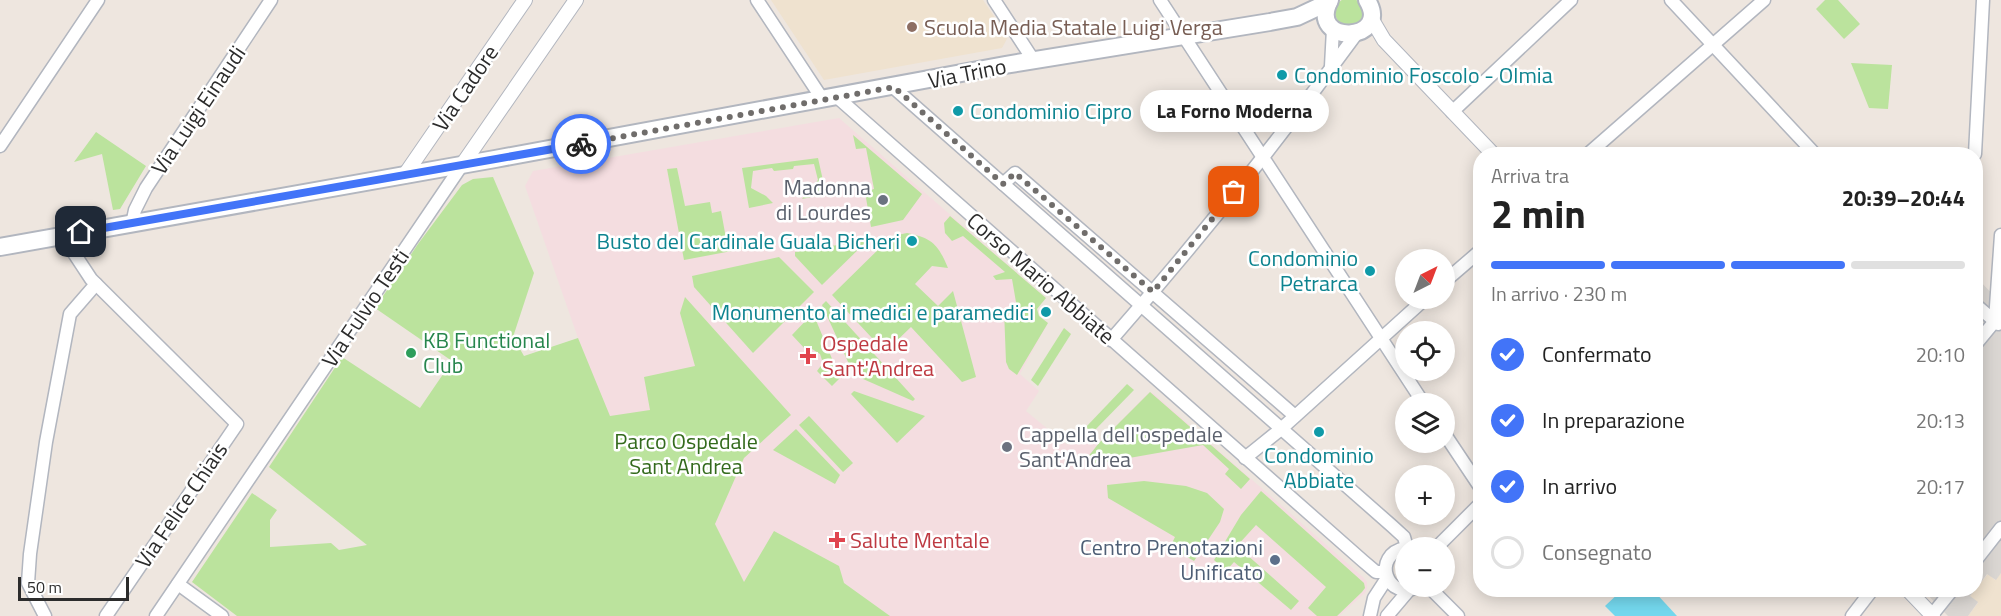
<!DOCTYPE html>
<html lang="it">
<meta charset="utf-8">
<style>
body{margin:0;font-family:"Titillium Web",sans-serif;background:#f6f6f6;color:#222;height:100vh;display:flex;flex-direction:column;font-size:22px;white-space:nowrap}
*{box-sizing:border-box;margin:0}
p{font-size:20px;color:#767676}
.icon{flex:none;width:33px;height:33px;fill:none;stroke:currentColor;stroke-width:2;stroke-linecap:round;stroke-linejoin:round}
.map{position:relative;flex:1;overflow:hidden}
.drawer{position:absolute;left:1473px;top:147px;width:510px;height:450px;display:flex;flex-direction:column;background:#fff;border-radius:24px;box-shadow:0 3px 15px #0003}
.drawer>*{flex:none}
.needle{width:39px;rotate:42deg}
.tools{position:absolute;left:1395px;top:249px;display:grid;gap:12px}
.tools a{display:grid;place-items:center;width:60px;height:60px;border-radius:50%;background:#fff;box-shadow:0 3px 15px #0003;font-size:30px}
.scale{position:absolute;left:18px;bottom:15px;width:111px;box-sizing:border-box;padding-left:6px;border:3px solid #2c2c2c;border-top:0;font-size:16px;line-height:21px;white-space:nowrap;color:#2c2c2c;-webkit-text-stroke:4px #fff;paint-order:stroke}
.pin{position:absolute;display:grid;place-items:center;width:51px;height:51px;color:#fff;margin:-26px;border-radius:12px;box-shadow:0 3px 9px #0006}
.courier{position:absolute;display:grid;place-items:center;width:60px;height:60px;margin:-30px;border:4px solid #4274f8;border-radius:50%;background:#fff;color:#222;box-shadow:0 2px 8px #0007}
.bubble{position:absolute;height:42px;border-radius:21px;background:#fff;box-shadow:0 3px 15px #0003;font-size:20px;font-weight:700;line-height:42px;text-align:center}
.headline em{font-style:normal;font-weight:700}
.headline div{display:flex;flex-direction:column-reverse}
.headline{display:flex;align-items:center;justify-content:space-between;height:102px;padding:0 18px}
h1{font-size:39px;font-weight:700;line-height:45px}
.bar{display:grid;grid-template-columns:repeat(4,1fr);gap:9px 6px;align-content:center;height:72px;padding:0 18px}
.bar i{height:8px;border-radius:4px;background:#e0e0e0}
.bar .selected{background:#4274f8}
.bar p{grid-column:span 4}
ol{padding:0 18px;list-style:none}
li{display:flex;align-items:center;gap:18px;height:66px}
li p{margin-inline-start:auto}
li .icon{padding:6px;border-radius:50%;background:#4274f8;color:#fff;stroke-width:4}
li:last-child{color:#767676}
li i{width:33px;height:33px;border:3px solid #e0e0e0;border-radius:50%}
.map>svg:first-child{display:block}
.education{fill:#efe2cf}
.medical{fill:#f4dde0}
.green{fill:#bbe39d}
.plaza{fill:#dad6d2}
.water{fill:#74d8ee}
.lines{fill:none;stroke-linecap:round;stroke-linejoin:round}
.minor-casing{stroke:#b2b6bf;stroke-width:15}
.tertiary-casing{stroke:#b2b6bf;stroke-width:16}
.secondary-casing{stroke:#b2b6bf;stroke-width:20}
.minor{stroke:#fff;stroke-width:12}
.tertiary{stroke:#fff;stroke-width:14}
.secondary{stroke:#fff;stroke-width:16}
.done{stroke:#706d6b;stroke-width:6;stroke-dasharray:0 10.8}
.route{stroke:#4274f8;stroke-width:8}
.education-dot{fill:#8d6e63;stroke:#fff;stroke-width:2}
.culture-dot{fill:#0f9aa8;stroke:#fff;stroke-width:2}
.worship-dot{fill:#6b7280;stroke:#fff;stroke-width:2}
.leisure-dot{fill:#2e9e5b;stroke:#fff;stroke-width:2}
.health-dot{fill:#e0444e;stroke:#fff;stroke-width:2}
.service-dot{fill:#5c6f8a;stroke:#fff;stroke-width:2}
.labels{text-anchor:middle;dominant-baseline:central;stroke-width:5;stroke-linejoin:round;paint-order:stroke}
.education-label{font-size:22px;fill:#785e54;stroke:#fff;text-anchor:start}
.street-label{font-size:22px;fill:#2c2c2c;stroke:#fff}
.culture-label{font-size:22px;fill:#0d838f;stroke:#fff;text-anchor:end}
.worship-label{font-size:22px;fill:#5b616d;stroke:#fff;text-anchor:end}
.leisure-label{font-size:22px;fill:#27864d;stroke:#fff;text-anchor:start}
.health-label{font-size:22px;fill:#be3a42;stroke:#fff;text-anchor:start}
.park-label{font-size:22px;fill:#336a1c;stroke:#fff}
.service-label{font-size:22px;fill:#4e5e75;stroke:#fff;text-anchor:end}
</style>
<div class="map">
<svg width="2001" height="616" viewBox="0 0 2001 616">
<rect width="100%" height="100%" fill="#eee6df"/>
<!-- education -->
<g class="education">
<polygon points="771,0 983,0 1008,37 1002,48 824,80"/>
<polygon points="2001,573 2001,616 1968,616 1978,603 1970,596 1988,574 1995,580"/>
</g>
<!-- medical -->
<polygon class="medical" points="839,118 1046,298 1037,309 1039,316 1048,323 1020,374 1039,391 1026,411 1067,445 1083,428 1099,443 1145,396 1150,392 1153,393 1363,577 1367,582 1367,588 1365,593 1339,616 700,616 609,417 578,338 525,186 533,171"/>
<!-- green -->
<g class="green">
<circle cx="1349" cy="12" r="14"/>
<polygon points="1825,0 1838,0 1860,24 1844,39 1816,9"/>
<polygon points="1851,63 1892,65 1888,109 1869,108"/>
<polygon points="96,132 146,166 120,209 113,210 102,154 74,162"/>
<polygon points="853,135 922,194 903,220 871,227 865,192 874,189 866,148 856,149"/>
<polygon points="818,158 826,194 802,199 818,180 814,164 794,166 793,169 774,171 772,168 753,171 751,188 766,196 773,203 749,208 742,168"/>
<polygon points="677,168 685,206 710,202 712,213 721,211 728,249 753,245 753,247 684,260 667,169"/>
<polygon points="493,177 534,273 513,337 524,356 578,338 610,416 650,410 644,377 695,366 680,313 685,297 791,415 744,458 715,524 744,582 774,531 839,566 844,583 890,616 237,616 192,582 252,493 277,510 270,520 270,547 331,543 339,550 367,545 269,467 342,357 420,408 452,361 375,308 418,244 462,185 473,179"/>
<polygon points="950,216 1046,298 1037,309 1039,316 1048,323 1017,375 1009,369 1006,362 1004,310 1017,308 1012,279 996,280 993,276 1005,272 963,236 952,241 945,233 944,223"/>
<path d="M 907,233 C 932,238 938,244 948,268 L 932,266 L 915,284 L 938,306 L 953,291 L 976,377 L 962,382 L 911,327 L 885,352 L 832,295 L 892,236 Z"/>
<polygon points="868,240 822,285 795,256 795,252"/>
<polygon points="779,257 814,292 753,353 694,287 692,276"/>
<polygon points="826,301 915,399 913,401 854,375 822,305"/>
<polygon points="813,313 840,378 832,386 817,371 823,363 820,354 812,349 807,351 792,335"/>
<polygon points="1064,328 1071,334 1038,386 1031,380"/>
<polygon points="1127,384 1134,390 1092,433 1086,427"/>
<polygon points="854,391 925,416 897,443 851,394"/>
<polygon points="1150,392 1250,479 1241,489 1225,474 1229,469 1203,445 1095,464 1087,458 1099,443"/>
<polygon points="809,416 853,463 843,472 799,425"/>
<polygon points="796,429 840,475 835,484 773,450"/>
<polygon points="1144,481 1186,486 1207,493 1224,509 1220,522 1194,561 1170,547 1175,537 1108,498 1107,485"/>
<polygon points="1261,491 1364,583 1365,588 1362,592 1337,616 1317,616 1308,608 1326,587 1256,525 1237,546 1299,601 1291,610 1234,562 1226,571 1214,560 1241,515"/>
</g>
<!-- plaza -->
<g class="plaza">
<polygon points="1976,277 2001,303 2001,573 1996,580 1987,574 1976,589"/>
<polygon points="1923,590 1975,590 1970,596 1978,602 1968,616 1948,616"/>
</g>
<!-- water -->
<polygon class="water" points="1622,590 1653,590 1677,616 1615,616 1605,606"/>
<g class="lines">
<defs>
<g id="minor">
<polyline points="757,0 823,100"/>
<polyline points="994,0 1034,61"/>
<polyline points="1160,0 1424,404"/>
<polyline points="1671,0 1815,154"/>
<polyline points="1331,66 1333,29"/>
<polyline points="893,87 1392,526 1404,537 1407,548"/>
<polyline points="837,97 1363,561 1376,572 1385,572"/>
<polyline points="1452,112 1571,0"/>
<polyline points="0,146 98,0"/>
<polyline points="1588,154 1764,0"/>
<polyline points="1975,154 1983,0"/>
<polyline points="1003,184 1015,173 1295,416"/>
<polyline points="132,224 135,210 146,188 271,0"/>
<polyline points="62,235 91,279 237,424 106,616"/>
<polyline points="1444,282 1480,251"/>
<polyline points="1976,305 1998,324"/>
<polyline points="1995,321 2001,235"/>
<path d="M 1111,340 C 1197,242 1280,139 1357,33"/>
<polyline points="1976,344 1995,321"/>
<polyline points="1444,433 1480,487"/>
<polyline points="1245,458 1281,429 1426,298"/>
<path d="M 1406,548 C 1370,554 1387,604 1419,586"/>
<polyline points="1436,548 1480,504"/>
<polyline points="1976,560 2001,528"/>
<polyline points="178,584 222,616"/>
<polyline points="1428,586 1458,616"/>
<polyline points="1932,615 1952,590"/>
<polyline points="45,616 28,583 30,554 46,442 70,314 96,284"/>
<polyline points="156,616 462,165"/>
<polyline points="1370,616 1374,598 1387,578"/>
<polyline points="1387,616 1409,590"/>
<polyline points="1852,616 1872,590"/>
</g>
<g id="tertiary">
<polyline points="1371,18 1384,40 1493,154"/>
<polyline points="462,165 576,0"/>
<polyline points="404,176 525,0"/>
<polyline points="1908,590 1933,616"/>
</g>
<g id="secondary">
<path d="M 1330,0 C 1306,46 1393,43 1367,0"/>
<polyline points="0,247 495,159 1005,65 1270,22 1297,17 1329,2"/>
</g>
</defs>
<!-- minor casing -->
<use href="#minor" class="minor-casing"/>
<!-- tertiary casing -->
<use href="#tertiary" class="tertiary-casing"/>
<!-- secondary casing -->
<use href="#secondary" class="secondary-casing"/>
<!-- minor -->
<use href="#minor" class="minor"/>
<!-- tertiary -->
<use href="#tertiary" class="tertiary"/>
<!-- secondary -->
<use href="#secondary" class="secondary"/>
</g>
<g class="lines">
<!-- done -->
<polyline class="done" points="581,144 894,87 1003,184 1015,173 1153,292 1234,192"/>
<!-- route -->
<polyline class="route" points="81,232 581,144"/>
</g>
<!-- markers -->
<circle class="education-dot" cx="912" cy="27" r="6"/>
<g class="culture-dot">
<circle cx="1282" cy="75" r="6"/>
<circle cx="958" cy="111" r="6"/>
<circle cx="912" cy="241" r="6"/>
<circle cx="1370" cy="271" r="6"/>
<circle cx="1046" cy="312" r="6"/>
<circle cx="1319" cy="432" r="6"/>
</g>
<g class="worship-dot">
<circle cx="883" cy="200" r="6"/>
<circle cx="1007" cy="447" r="6"/>
</g>
<circle class="leisure-dot" cx="411" cy="353" r="6"/>
<g class="health-dot">
<path d="M805 347h6v6h6v6h-6v6h-6v-6h-6v-6h6z"/>
<path d="M834 531h6v6h6v6h-6v6h-6v-6h-6v-6h6z"/>
</g>
<circle class="service-dot" cx="1275" cy="560" r="6"/>
<g class="labels">
<!-- education labels -->
<g class="education-label">
<text x="924" y="27">Scuola Media Statale Luigi Verga</text>
</g>
<!-- street labels -->
<g class="street-label">
<text transform="translate(967 73) rotate(-11)">Via Trino</text>
<text transform="translate(465 88) rotate(-56)">Via Cadore</text>
<text transform="translate(198 110) rotate(-56)">Via Luigi Einaudi</text>
<text transform="translate(1041 278) rotate(41)">Corso Mario Abbiate</text>
<text transform="translate(365 308) rotate(-56)">Via Fulvio Testi</text>
<text transform="translate(181 505) rotate(-56)">Via Felice Chiais</text>
</g>
<!-- culture labels -->
<g class="culture-label">
<text x="1294" y="75" text-anchor="start">Condominio Foscolo - Olmia</text>
<text x="970" y="111" text-anchor="start">Condominio Cipro</text>
<text x="900" y="241">Busto del Cardinale Guala Bicheri</text>
<text x="1358" y="258">Condominio<tspan x="1358" dy="25">Petrarca</tspan></text>
<text x="1034" y="312">Monumento ai medici e paramedici</text>
<text x="1319" y="455" text-anchor="middle">Condominio<tspan x="1319" dy="25">Abbiate</tspan></text>
</g>
<!-- worship labels -->
<g class="worship-label">
<text x="871" y="187">Madonna<tspan x="871" dy="25">di Lourdes</tspan></text>
<text x="1019" y="434" text-anchor="start">Cappella dell'ospedale<tspan x="1019" dy="25">Sant'Andrea</tspan></text>
</g>
<!-- leisure labels -->
<g class="leisure-label">
<text x="423" y="340">KB Functional<tspan x="423" dy="25">Club</tspan></text>
</g>
<!-- health labels -->
<g class="health-label">
<text x="822" y="343">Ospedale<tspan x="822" dy="25">Sant'Andrea</tspan></text>
<text x="850" y="540">Salute Mentale</text>
</g>
<!-- park labels -->
<g class="park-label">
<text x="686" y="441">Parco Ospedale<tspan x="686" dy="25">Sant Andrea</tspan></text>
</g>
<!-- service labels -->
<g class="service-label">
<text x="1263" y="547">Centro Prenotazioni<tspan x="1263" dy="25">Unificato</tspan></text>
</g>
</g>
</svg>
<div class="tools">
<a><svg class="needle" viewBox="-14 -14 28 28"><path d="M0-13l5 13h-10z" fill="#e53935"/><path d="M0 13l5-13h-10z" fill="#767676"/></svg></a>
<a><svg class="icon" aria-label="locate" viewBox="0 0 24 24"><circle cx="12" cy="12" r="6"/><path d="M12 2v4M12 18v4M2 12h4M18 12h4"/></svg></a>
<a><svg class="icon" aria-label="layers" viewBox="0 0 24 24"><path d="M12 4l9 5-9 5-9-5zM3 14l9 5 9-5"/></svg></a>
<a>+</a>
<a>−</a>
</div>
<div class="scale">50 m</div>
<div class="pin" style="left:1234px;top:192px;background:#ea580c"><svg class="icon" aria-label="bag" viewBox="0 0 24 24"><path d="M5 8h14l-1 12H6zM9 8a3 3 0 0 1 6 0"/></svg></div>
<div class="pin" style="left:81px;top:232px;background:#1f2937"><svg class="icon" aria-label="home" viewBox="0 0 24 24"><path d="M3 11l9-7 9 7M6 9v11h12V9"/></svg></div>
<div class="courier" style="left:581px;top:144px"><svg class="icon" aria-label="bike" viewBox="0 0 24 24"><circle cx="6" cy="16" r="4"/><circle cx="18" cy="16" r="4"/><path d="M6 16l4-8h5l3 8M10 8l3 8H6M13 5h3"/></svg></div>
<div class="bubble" style="left:1140px;top:90px;width:189px">La Forno Moderna</div>
<section class="drawer">
<div class="headline"><div><h1>2 min</h1><p>Arriva tra</p></div><em>20:39–20:44</em></div>
<div class="bar"><i class="selected"></i><i class="selected"></i><i class="selected"></i><i></i><p>In arrivo · 230 m</p></div>
<ol>
<li><svg class="icon" aria-label="check" viewBox="0 0 24 24"><path d="M5 12l5 5 9-10"/></svg>Confermato<p>20:10</p></li>
<li><svg class="icon" aria-label="check" viewBox="0 0 24 24"><path d="M5 12l5 5 9-10"/></svg>In preparazione<p>20:13</p></li>
<li><svg class="icon" aria-label="check" viewBox="0 0 24 24"><path d="M5 12l5 5 9-10"/></svg>In arrivo<p>20:17</p></li>
<li><i></i>Consegnato</li>
</ol>
</section>
</div>
